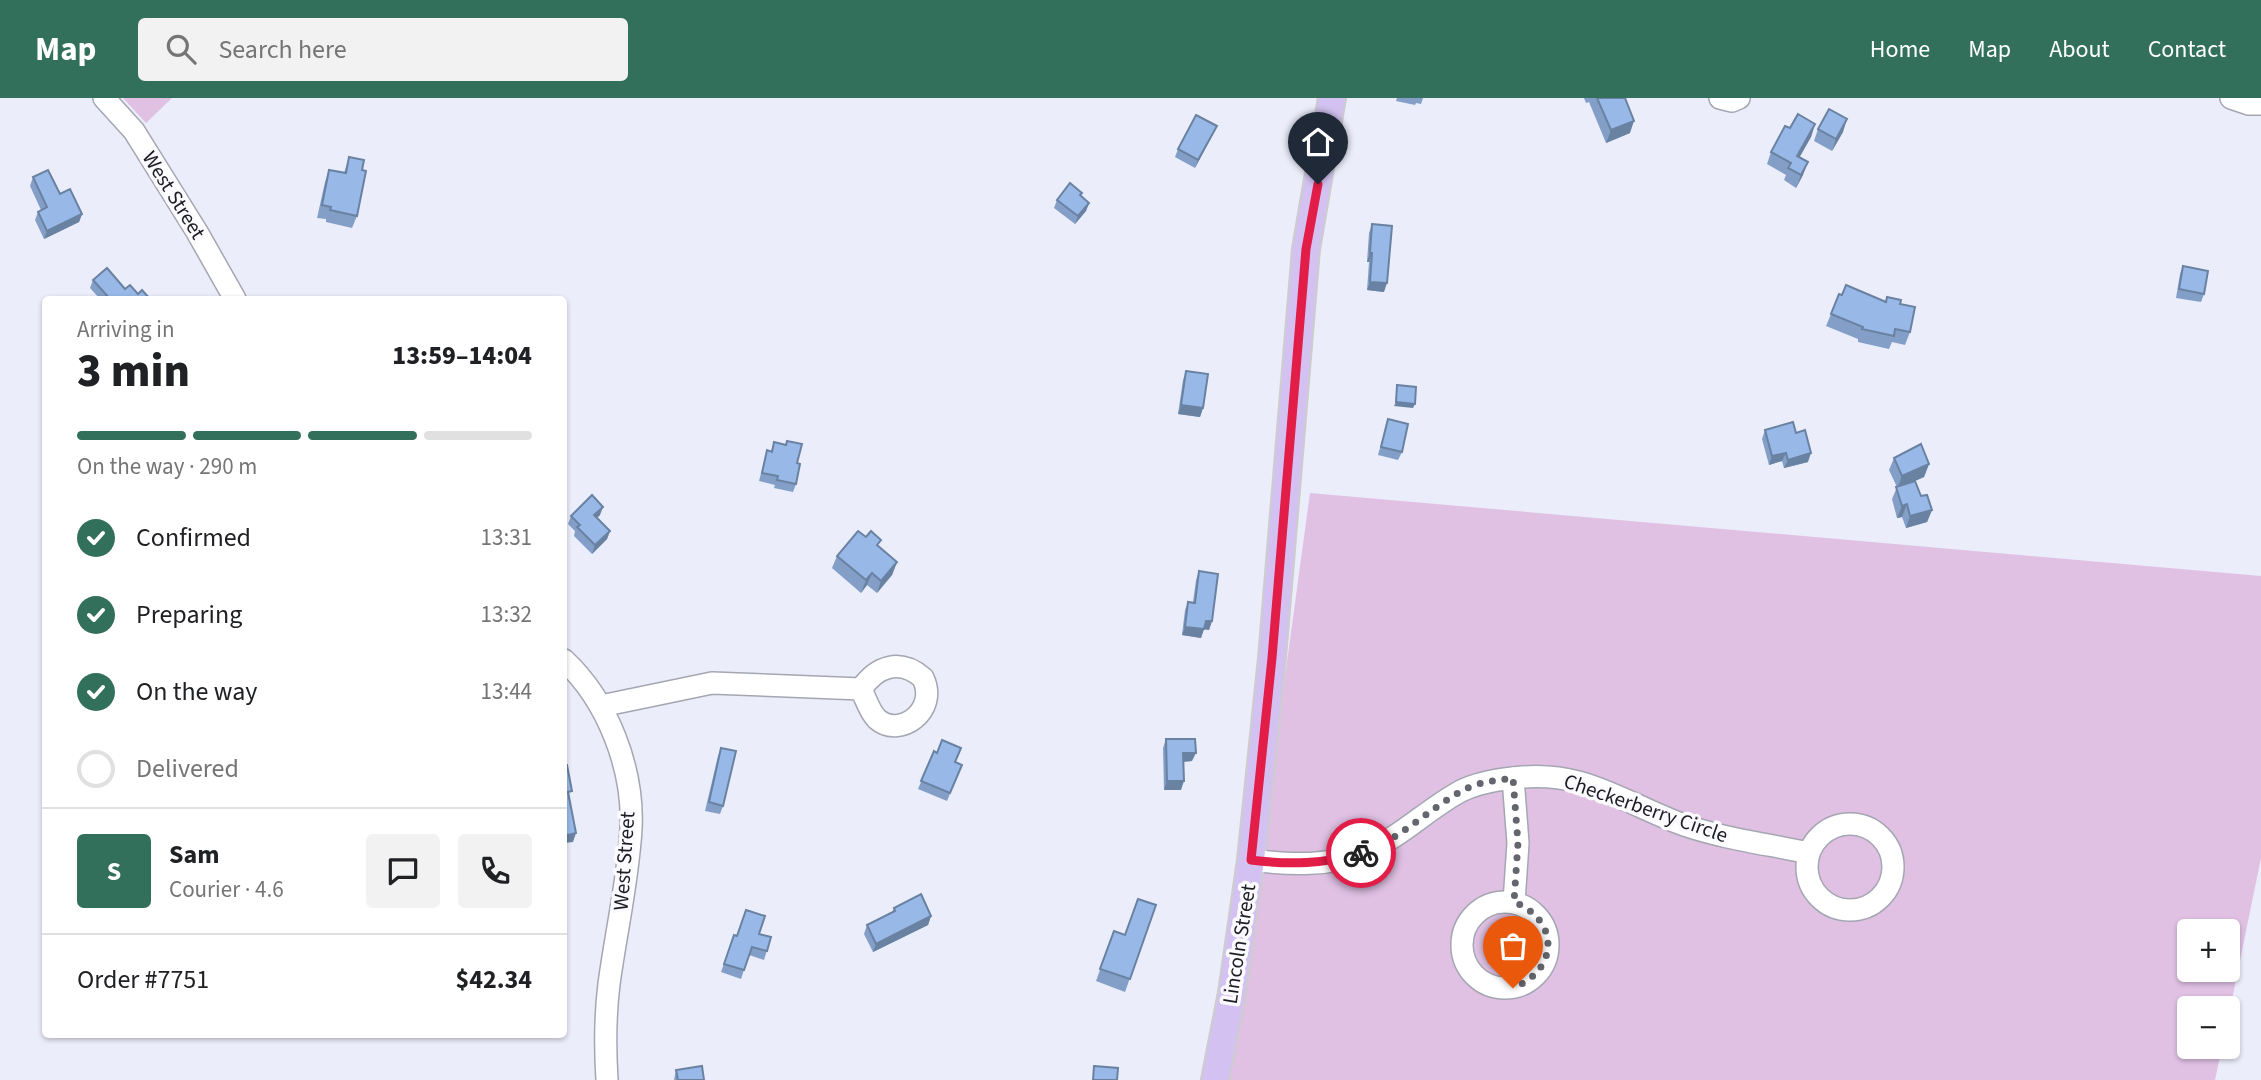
<!DOCTYPE html>
<meta charset="utf-8">
<style>
body{margin:0;font-family:"Source Sans 3",sans-serif;background:#f2f2f2;color:#202124;height:100vh;display:flex;flex-direction:column;font-size:26px;white-space:nowrap}
*{box-sizing:border-box;margin:0}
p{font-size:23px;color:#757577}
.icon{flex:none;width:38px;height:38px;fill:none;stroke:currentColor;stroke-width:2;stroke-linecap:round;stroke-linejoin:round}
.map{position:relative;flex:1;overflow:hidden}
.drawer{position:absolute;left:42px;top:198px;width:525px;height:742px;display:flex;flex-direction:column;background:#fff;border-radius:7px;box-shadow:0 2px 5px #0004}
.drawer>*{flex:none}
.fabs{position:absolute;left:2177px;top:821px;display:grid;gap:14px}
.fabs a{display:grid;place-items:center;width:63px;height:63px;border-radius:7px;background:#fff;box-shadow:0 2px 5px #0004;font-size:35px}
.pin{position:absolute;display:grid;place-items:center;width:60px;height:60px;color:#fff;margin:-72px -30px;border-radius:50% 50% 50% 0;rotate:-45deg;box-shadow:0 0 7px #0007}
.pin .icon{rotate:45deg}
.courier{position:absolute;display:grid;place-items:center;width:70px;height:70px;margin:-35px;border:5px solid #e11d48;border-radius:50%;background:#fff;color:#222;box-shadow:0 2px 9px #0007}
.headline em{font-style:normal;font-weight:800}
.headline div{display:flex;flex-direction:column-reverse}
.headline{display:flex;align-items:center;justify-content:space-between;height:119px;padding:0 35px}
h1{font-size:46px;font-weight:800;line-height:52px}
.bar{display:grid;grid-template-columns:repeat(4,1fr);gap:10px 7px;align-content:center;height:84px;padding:0 35px}
.bar i{height:9px;border-radius:5px;background:#e0e0e0}
.bar .selected{background:#32705c}
.bar p{grid-column:span 4}
.line{display:flex;align-items:center;gap:18px;padding:0 35px;border-top:2px solid #e0e0e0}
.line div{flex:1}
.round{display:grid;place-items:center;flex:none;width:74px;height:74px;border-radius:7px;background:#f2f2f2}
ol{padding:0 35px;list-style:none}
li{display:flex;align-items:center;gap:21px;height:77px}
li p{margin-inline-start:auto}
li .icon{padding:7px;border-radius:50%;background:#32705c;color:#fff;stroke-width:4}
li:last-child{color:#757577}
li i{width:38px;height:38px;border:4px solid #e0e0e0;border-radius:50%}
header{display:flex;align-items:center;gap:42px;box-sizing:border-box;height:98px;padding:0 35px;background:#32705c;color:#fff}
header strong{font-size:33px}
nav{display:flex;gap:38px;margin-inline-start:auto;font-size:24px}
.search{width:490px;height:63px;background:#f2f2f2;display:flex;align-items:center;gap:18px;box-sizing:border-box;padding:0 24px;border-radius:7px;color:#757577;font-size:26px}
.map>svg:first-child{display:block}
.green{fill:#e0c1e4;fill-rule:evenodd}
.lines{fill:none;stroke-linecap:round;stroke-linejoin:round}
.minor-casing{stroke:#a4a6b2;stroke-width:24}
.major-casing{stroke:#cdcdce;stroke-width:30}
.minor{stroke:#fff;stroke-width:21}
.major{stroke:#d3c2f1;stroke-width:26}
.wall{fill:#839fc8}
.shaded-wall{fill:#6a82a2}
.building{fill:#98b9e8;stroke:#6a82a2;stroke-width:2}
.done{stroke:#64666e;stroke-width:7;stroke-dasharray:0 12.6}
.route{stroke:#e11d48;stroke-width:9}
.labels{text-anchor:middle;dominant-baseline:central;stroke-width:7;stroke-linejoin:round;paint-order:stroke}
.street-label{font-size:21px;fill:#1c1d22;stroke:#fbfbfe}
</style>
<header>
<strong>Map</strong>
<div class="search"><svg class="icon" aria-label="search" viewBox="0 0 24 24"><circle cx="10" cy="10" r="6"/><path d="M15 15l6 6"/></svg>Search here</div>
<nav><a>Home</a><a>Map</a><a>About</a><a>Contact</a></nav>
</header>
<div class="map">
<svg width="2261" height="982" viewBox="0 0 2261 982">
<rect width="100%" height="100%" fill="#ebedfa"/>
<!-- green -->
<g class="green">
<polygon points="123,0 172,0 146,25"/>
<path d="M 1310,395 L 2261,478 L 2261,760 L 2228,921 L 2228,910 L 2189,910 L 2189,948 L 2222,949 L 2215,982 L 1230,982 ZM 2189,833 L 2228,833 L 2228,872 L 2189,872 Z"/>
</g>
<g class="lines">
<defs>
<g id="minor">
<polyline points="104,0 134,33 197,134 235,201"/>
<polyline points="1720,0 1732,3 1739,0"/>
<polyline points="2231,0 2249,6 2261,6"/>
<path d="M 564,562 C 608,603 634,671 631,731 C 628,783 616,834 609,886 C 605,918 605,950 607,982"/>
<path d="M 601,608 L 712,585 L 861,591 C 866,601 869,613 877,621 C 899,641 939,613 923,580 C 900,560 877,568 861,591"/>
<polyline points="1513,680 1518,745 1514,804"/>
<circle cx="1850" cy="769" r="43"/>
<path d="M 1251,762 C 1290,767 1330,769 1367,753 C 1401,739 1429,710 1461,693 C 1477,685 1495,682 1513,680 C 1584,671 1621,704 1684,727 C 1725,741 1767,746 1809,755"/>
<circle cx="1505" cy="847" r="43"/>
</g>
<polyline id="major" points="1215,982 1232,895 1251,762 1272,560 1306,151 1332,0"/>
</defs>
<!-- minor casing -->
<use href="#minor" class="minor-casing"/>
<!-- major casing -->
<use href="#major" class="major-casing"/>
<!-- minor -->
<use href="#minor" class="minor"/>
<!-- major -->
<use href="#major" class="major"/>
</g>
<!-- wall -->
<g class="wall">
<polygon points="1397,0 1423,0 1421,6 1416,5 1415,7 1396,3"/>
<polygon points="1584,0 1625,0 1630,35 1606,45 1589,4 1586,5"/>
<polygon points="1815,26 1811,39 1799,59 1803,77 1796,90 1784,82 1786,77 1767,66 1771,54 1790,30"/>
<polygon points="1818,31 1843,34 1832,53 1814,43"/>
<polygon points="1213,36 1195,70 1175,59 1178,51"/>
<polygon points="349,59 362,72 357,118 352,130 326,124 326,121 317,120 325,84 329,72 344,75"/>
<polygon points="33,79 60,96 82,116 79,124 44,141 35,122 38,114 41,112 30,88"/>
<polygon points="1081,98 1089,105 1086,113 1075,126 1054,110 1057,102"/>
<polygon points="1372,126 1384,194 1367,192 1369,164 1367,164 1369,135"/>
<polygon points="2183,168 2204,196 2201,204 2176,200 2180,176"/>
<polygon points="93,182 125,191 150,201 100,201 90,190"/>
<polygon points="1887,199 1900,206 1910,234 1905,247 1892,244 1889,251 1858,244 1858,241 1826,228 1831,216 1885,204"/>
<polygon points="1186,273 1203,310 1200,319 1178,316 1183,282"/>
<polygon points="1388,321 1402,354 1398,362 1378,357"/>
<polygon points="1765,332 1796,335 1808,364 1784,370 1782,363 1769,367 1762,341"/>
<polygon points="774,344 797,365 796,386 793,394 774,390 775,387 759,383 767,352 771,353"/>
<polygon points="1894,360 1929,366 1924,379 1912,384 1921,398 1932,412 1927,424 1906,430 1902,419 1897,420 1892,401 1897,389 1889,372"/>
<polygon points="600,417 597,420 610,433 607,441 592,456 574,438 575,433 568,426 571,418"/>
<polygon points="879,449 897,464 892,477 877,495 867,487 861,495 832,470 837,458"/>
<polygon points="1199,473 1212,523 1209,532 1204,531 1201,540 1182,537 1185,512 1188,504 1193,504 1196,482"/>
<polygon points="1166,641 1192,663 1183,664 1181,692 1164,692 1163,650"/>
<polygon points="721,650 723,708 720,716 705,713 718,658"/>
<polygon points="934,653 962,667 947,703 918,691"/>
<polygon points="1156,807 1125,894 1096,883 1114,833 1125,837"/>
<polygon points="894,810 931,818 928,827 873,854 864,836 867,827 892,815"/>
<polygon points="759,836 771,839 764,862 749,857 741,881 721,874 734,837 737,838"/>
<polygon points="676,972 704,982 674,982"/>
</g>
<!-- shaded-wall -->
<g class="shaded-wall">
<polygon points="1847,21 1843,34 1832,53 1836,41"/>
<polygon points="1634,23 1630,35 1606,45 1611,32"/>
<polygon points="1815,26 1811,39 1793,71 1797,58"/>
<polygon points="1217,28 1213,36 1195,70 1198,62"/>
<polygon points="1808,64 1803,77 1796,90 1801,77"/>
<polygon points="1089,105 1086,113 1075,126 1078,118"/>
<polygon points="82,116 79,124 44,141 47,133"/>
<polygon points="1370,155 1372,155 1369,164 1367,164"/>
<polygon points="1370,184 1387,185 1384,194 1367,192"/>
<polygon points="1396,304 1415,306 1413,310 1394,308"/>
<polygon points="1181,307 1203,310 1200,319 1178,316"/>
<polygon points="1786,355 1782,363 1769,367 1772,358"/>
<polygon points="1811,355 1808,364 1784,370 1788,362"/>
<polygon points="1929,366 1924,379 1897,391 1902,378"/>
<polygon points="1907,406 1902,419 1897,420 1902,408"/>
<polygon points="603,409 600,417 591,426 594,417"/>
<polygon points="1932,412 1927,424 1906,430 1910,418"/>
<polygon points="610,433 607,441 592,456 595,447"/>
<polygon points="897,464 892,477 877,495 881,483"/>
<polygon points="872,475 867,487 861,495 866,482"/>
<polygon points="1206,523 1212,523 1209,532 1203,531"/>
<polygon points="1185,529 1204,531 1201,540 1182,537"/>
<polygon points="1183,655 1196,655 1192,663 1180,664"/>
<polygon points="1167,683 1184,683 1181,692 1164,692"/>
<polygon points="576,735 573,744 564,745 564,738"/>
<polygon points="931,818 928,827 873,854 876,846"/>
</g>
<!-- building -->
<g class="building">
<polygon points="1597,0 1625,0 1634,23 1611,32"/>
<polygon points="1829,11 1847,21 1836,41 1818,31"/>
<polygon points="1798,16 1815,26 1797,58 1808,64 1801,77 1788,70 1791,65 1771,54 1785,28 1790,30"/>
<polygon points="1196,17 1217,28 1198,62 1178,51"/>
<polygon points="349,59 364,62 362,72 366,73 357,118 330,112 331,109 322,107 329,72 346,75"/>
<polygon points="48,72 60,96 70,91 82,116 47,133 38,114 47,109 33,79"/>
<polygon points="1070,85 1082,95 1080,97 1089,105 1078,118 1057,102"/>
<polygon points="1372,126 1392,128 1387,185 1370,184 1372,155 1370,155"/>
<polygon points="2183,168 2208,173 2204,196 2179,191"/>
<polygon points="107,170 125,191 130,187 138,196 142,192 150,201 110,201 93,182"/>
<polygon points="1846,187 1886,204 1887,199 1901,202 1900,206 1915,209 1910,234 1895,231 1894,238 1862,231 1863,229 1831,216 1839,196 1842,197"/>
<polygon points="1186,273 1208,276 1203,310 1181,307"/>
<polygon points="1397,287 1416,289 1415,306 1396,304"/>
<polygon points="1388,321 1408,326 1402,354 1381,349"/>
<polygon points="1793,324 1796,335 1805,332 1811,355 1788,362 1786,355 1772,358 1765,332"/>
<polygon points="787,343 802,346 797,365 800,366 796,386 777,382 778,378 762,375 767,352 772,354 774,344 786,347"/>
<polygon points="1921,346 1929,366 1902,378 1894,360"/>
<polygon points="1915,383 1921,398 1927,397 1932,412 1910,418 1907,406 1902,408 1896,389"/>
<polygon points="592,397 603,409 594,417 610,433 595,447 577,429 580,427 571,418"/>
<polygon points="858,433 866,439 871,433 881,442 877,447 897,464 881,483 872,475 866,482 837,458"/>
<polygon points="1199,473 1218,476 1212,523 1206,523 1204,531 1185,529 1188,504 1195,505"/>
<polygon points="1166,641 1195,641 1196,655 1183,655 1184,683 1167,683"/>
<polygon points="942,642 961,650 955,664 962,667 950,695 921,683 934,653 937,655"/>
<polygon points="721,650 736,653 723,708 709,704"/>
<polygon points="564,667 567,667 572,693 568,694 576,735 564,738"/>
<polygon points="921,796 931,818 876,846 867,827 895,813 894,810"/>
<polygon points="1138,801 1156,807 1130,881 1100,871 1114,833 1125,837"/>
<polygon points="746,812 765,818 759,836 771,839 767,853 752,849 744,872 724,866 734,837 737,838"/>
<polygon points="702,968 704,982 678,982 676,972"/>
<polygon points="1094,968 1118,970 1117,982 1093,982"/>
</g>
<g class="lines">
<!-- done -->
<path class="done" d="M 1361,755 C 1396,744 1428,712 1460,694 C 1476,684 1494,683 1513,680 L 1518,745 L 1514,804 C 1560,822 1559,872 1513,890"/>
<!-- route -->
<path class="route" d="M 1318,86 L 1306,151 L 1272,560 L 1251,762 C 1290,767 1324,766 1361,755"/>
</g>
<g class="labels">
<!-- street labels -->
<g class="street-label">
<text transform="translate(174 97) rotate(58)">West Street</text>
<text transform="translate(1646 710) rotate(19)">Checkerberry Circle</text>
<text transform="translate(624 763) rotate(-86)">West Street</text>
<text transform="translate(1239 846) rotate(-81)">Lincoln Street</text>
</g>
</g>
</svg>
<div class="fabs">
<a>+</a>
<a>−</a>
</div>
<div class="pin" style="left:1513px;top:890px;background:#ea580c"><svg class="icon" aria-label="bag" viewBox="0 0 24 24"><path d="M5 8h14l-1 12H6zM9 8a3 3 0 0 1 6 0"/></svg></div>
<div class="pin" style="left:1318px;top:86px;background:#1f2937"><svg class="icon" aria-label="home" viewBox="0 0 24 24"><path d="M3 11l9-7 9 7M6 9v11h12V9"/></svg></div>
<div class="courier" style="left:1361px;top:755px"><svg class="icon" aria-label="bike" viewBox="0 0 24 24"><circle cx="6" cy="16" r="4"/><circle cx="18" cy="16" r="4"/><path d="M6 16l4-8h5l3 8M10 8l3 8H6M13 5h3"/></svg></div>
<section class="drawer">
<div class="headline"><div><h1>3 min</h1><p>Arriving in</p></div><em>13:59–14:04</em></div>
<div class="bar"><i class="selected"></i><i class="selected"></i><i class="selected"></i><i></i><p>On the way · 290 m</p></div>
<ol>
<li><svg class="icon" aria-label="check" viewBox="0 0 24 24"><path d="M5 12l5 5 9-10"/></svg>Confirmed<p>13:31</p></li>
<li><svg class="icon" aria-label="check" viewBox="0 0 24 24"><path d="M5 12l5 5 9-10"/></svg>Preparing<p>13:32</p></li>
<li><svg class="icon" aria-label="check" viewBox="0 0 24 24"><path d="M5 12l5 5 9-10"/></svg>On the way<p>13:44</p></li>
<li><i></i>Delivered</li>
</ol>
<div class="line" style="height:126px"><b class="round" style="background:#32705c;color:#fff">S</b><div><b>Sam</b><p>Courier · 4.6</p></div><a class="round"><svg class="icon" aria-label="chat" viewBox="0 0 24 24"><path d="M4 5h16v11H9l-5 4z"/></svg></a><a class="round"><svg class="icon" aria-label="phone" viewBox="0 0 24 24"><path d="M5 4h4l2 5-3 2q2 4 5 5l2-3 5 2v4C11 20 4 13 5 4z"/></svg></a></div>
<div class="line" style="height:91px"><div>Order #7751</div><b>$42.34</b></div>
</section>
</div>
